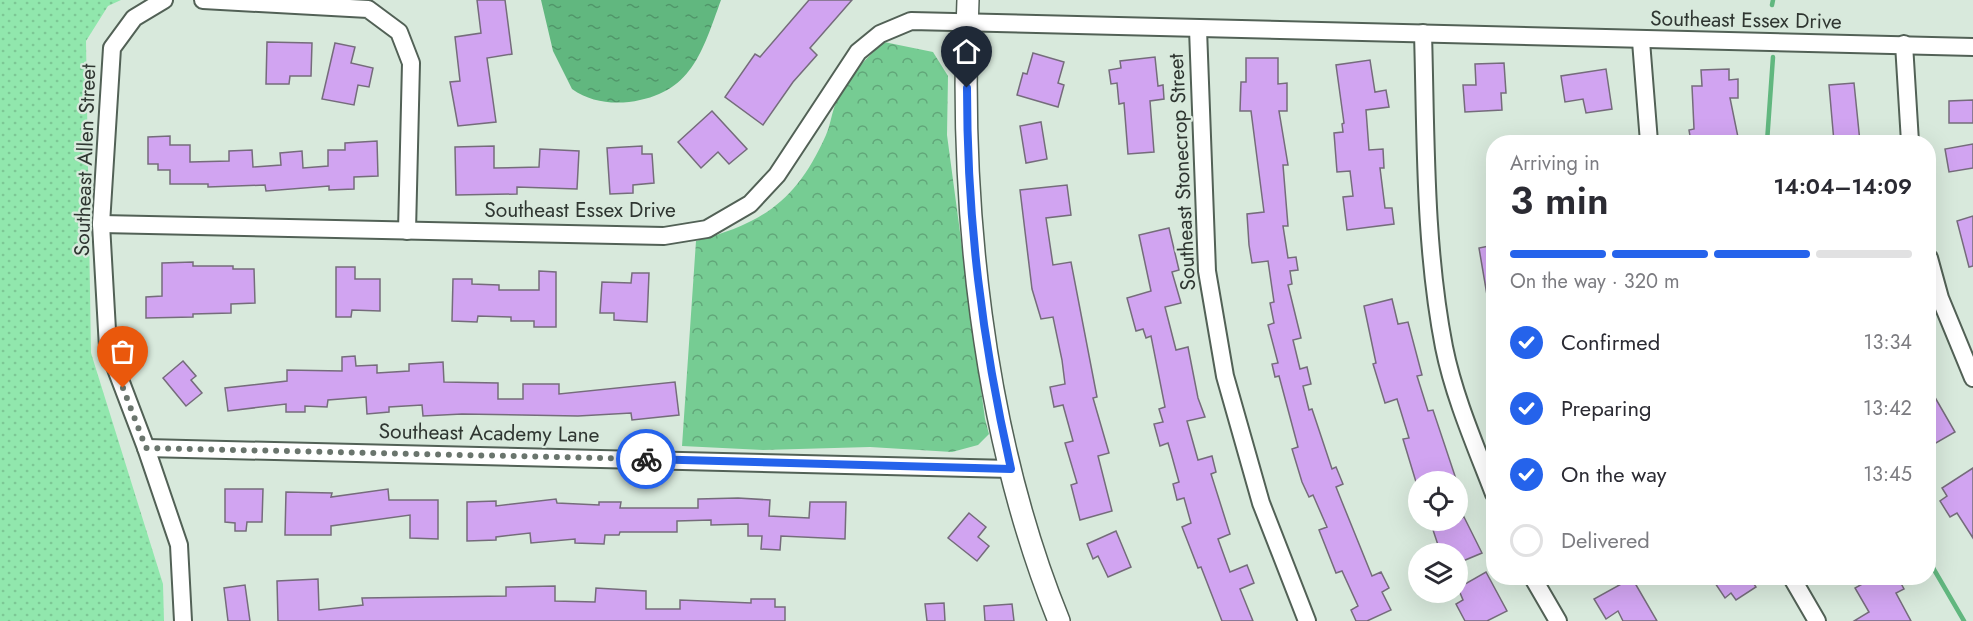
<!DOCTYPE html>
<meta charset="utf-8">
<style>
body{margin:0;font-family:Jost,sans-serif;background:#f2f2f3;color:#2b2b33;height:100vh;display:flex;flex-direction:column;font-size:22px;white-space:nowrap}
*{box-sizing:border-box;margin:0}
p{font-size:20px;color:#7c7c81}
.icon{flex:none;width:33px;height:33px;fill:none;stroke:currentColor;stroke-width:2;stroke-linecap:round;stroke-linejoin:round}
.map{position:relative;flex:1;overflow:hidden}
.drawer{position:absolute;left:1486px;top:135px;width:450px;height:450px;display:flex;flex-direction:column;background:#fff;border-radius:24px;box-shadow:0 6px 24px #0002}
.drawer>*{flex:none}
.controls{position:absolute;left:1408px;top:471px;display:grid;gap:12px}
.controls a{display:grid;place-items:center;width:60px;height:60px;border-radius:50%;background:#fff;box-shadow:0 6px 24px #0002;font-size:30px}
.pin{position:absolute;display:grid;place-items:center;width:51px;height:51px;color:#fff;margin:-62px -26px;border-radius:50% 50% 50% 0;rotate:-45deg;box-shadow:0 0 6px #0007}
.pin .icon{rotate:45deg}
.courier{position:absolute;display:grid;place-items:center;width:60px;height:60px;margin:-30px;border:4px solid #2563eb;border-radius:50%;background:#fff;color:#222;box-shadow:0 2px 8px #0007}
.overview em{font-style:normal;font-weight:600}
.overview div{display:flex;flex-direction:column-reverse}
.overview{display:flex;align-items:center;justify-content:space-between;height:102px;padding:0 24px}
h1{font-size:39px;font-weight:600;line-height:45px}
.bar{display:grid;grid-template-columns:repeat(4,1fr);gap:9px 6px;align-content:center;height:72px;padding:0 24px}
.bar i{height:8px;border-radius:4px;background:#e1e1e2}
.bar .active{background:#2563eb}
.bar p{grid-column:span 4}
ol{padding:0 24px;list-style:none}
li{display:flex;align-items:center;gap:18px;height:66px}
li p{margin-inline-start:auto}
li .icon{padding:6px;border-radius:50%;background:#2563eb;color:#fff;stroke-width:4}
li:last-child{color:#7c7c81}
li i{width:33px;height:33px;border:3px solid #e1e1e2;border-radius:50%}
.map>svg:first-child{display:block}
.green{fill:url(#green-dots)}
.forest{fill:url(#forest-crowns)}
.water{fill:url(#water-ripples)}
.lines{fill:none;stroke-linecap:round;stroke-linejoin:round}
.stream{stroke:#61b77f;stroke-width:4.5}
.building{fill:#d1a4f1;stroke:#756c7b;stroke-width:1.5}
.minor-casing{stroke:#526156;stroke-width:20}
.tertiary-casing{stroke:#526156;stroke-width:24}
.minor{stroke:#fff;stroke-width:16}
.tertiary{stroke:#fff;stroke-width:21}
.done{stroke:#6a756d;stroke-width:6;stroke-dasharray:0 10.8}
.route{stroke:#2563eb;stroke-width:8}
.labels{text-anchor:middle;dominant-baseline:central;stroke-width:4.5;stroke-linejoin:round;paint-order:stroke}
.street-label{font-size:21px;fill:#2f3631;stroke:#d8e9dc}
</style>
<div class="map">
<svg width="1973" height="621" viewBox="0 0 1973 621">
<defs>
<pattern id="green-dots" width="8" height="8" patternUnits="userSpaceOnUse" patternTransform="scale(1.5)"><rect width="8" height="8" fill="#91e7ad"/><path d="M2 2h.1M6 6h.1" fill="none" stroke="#7dc795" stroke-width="1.8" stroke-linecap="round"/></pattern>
<pattern id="forest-crowns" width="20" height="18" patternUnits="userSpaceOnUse" patternTransform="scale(1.5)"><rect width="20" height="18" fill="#76cc93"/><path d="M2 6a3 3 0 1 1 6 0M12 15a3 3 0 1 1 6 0" fill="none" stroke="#61a679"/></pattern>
<pattern id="water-ripples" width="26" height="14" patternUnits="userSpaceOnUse" patternTransform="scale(1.5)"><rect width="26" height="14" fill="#61b77f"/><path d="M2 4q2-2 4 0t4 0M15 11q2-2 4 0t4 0" fill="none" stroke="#509669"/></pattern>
</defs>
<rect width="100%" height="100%" fill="#d8e9dc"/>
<!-- green -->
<polygon class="green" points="0,0 121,0 108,6 86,41 91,353 163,584 164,621 0,621"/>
<!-- forest -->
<path class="forest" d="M 884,42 L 933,52 L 948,76 L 947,135 L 985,419 L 989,434 L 978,445 L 952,452 L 870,447 L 763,450 L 682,446 L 696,241 C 764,223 797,200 826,135 C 830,126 831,117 834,108 C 842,83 865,59 884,42 Z"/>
<!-- water -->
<path class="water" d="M 541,0 L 721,0 C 702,52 692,94 629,102 C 608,104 589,101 572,89 L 553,51 Z"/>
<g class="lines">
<!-- stream -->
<g class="stream">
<polyline points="1772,5 1773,0"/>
<polyline points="1767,142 1773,57"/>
<polyline points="1929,561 1964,621"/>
</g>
</g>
<!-- building -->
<g class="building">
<polygon points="477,0 505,0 512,54 487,58 496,122 458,126 450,82 460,81 455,37 481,33"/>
<polygon points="809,0 852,0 810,48 817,55 793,82 763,125 725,97 755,54 760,57"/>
<polygon points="267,42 312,43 311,76 290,76 289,84 266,84"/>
<polygon points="335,43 355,47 351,63 373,68 369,87 358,85 354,105 322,99"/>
<polygon points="1033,53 1064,62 1058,83 1064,85 1058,107 1017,95 1023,73 1027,74"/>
<polygon points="1155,57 1158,86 1163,85 1164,99 1150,101 1154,152 1128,154 1124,103 1119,104 1117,83 1111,84 1109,70 1121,68 1120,61"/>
<polygon points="1246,58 1278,58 1278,84 1287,83 1287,111 1279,111 1288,165 1283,165 1288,226 1283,226 1288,258 1296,257 1298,270 1290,271 1292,284 1288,285 1301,338 1293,340 1300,369 1307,367 1311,384 1303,386 1309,410 1312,409 1332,469 1336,467 1343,484 1336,487 1342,502 1372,576 1381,572 1389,588 1382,592 1391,610 1367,621 1356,621 1351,610 1358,606 1342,571 1336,573 1319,530 1327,527 1313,495 1309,497 1302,482 1292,449 1298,447 1279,376 1275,377 1272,364 1278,363 1268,325 1274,323 1270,303 1274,302 1268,261 1252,263 1249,245 1247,214 1264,212 1251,111 1240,111 1241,82 1246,82"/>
<polygon points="1370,60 1375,92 1386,90 1389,107 1366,110 1369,150 1383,149 1384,168 1380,168 1385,208 1392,208 1394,224 1347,230 1343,197 1353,196 1350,171 1337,172 1334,133 1343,132 1342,124 1344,123 1336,65"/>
<polygon points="1504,63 1506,93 1501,93 1502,110 1465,112 1463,85 1476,85 1475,64"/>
<polygon points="1606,69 1612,109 1586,113 1583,99 1565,102 1561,76"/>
<polygon points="1729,69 1729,80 1738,79 1738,98 1730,98 1739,142 1691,142 1689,130 1694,129 1692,86 1702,86 1701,70"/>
<polygon points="1854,83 1860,142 1834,142 1829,85"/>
<polygon points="1973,100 1973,123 1949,123 1949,101"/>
<polygon points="712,111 747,149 729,164 718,152 701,168 678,142"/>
<polygon points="1041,122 1047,159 1026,163 1020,126"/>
<polygon points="170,136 170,145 190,145 190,162 229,161 229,151 252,150 253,167 281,165 280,153 302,151 303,168 328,166 328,150 345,150 345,143 377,141 378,176 354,177 354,189 329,190 329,186 266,191 265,185 208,187 208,184 170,184 170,170 158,170 158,164 148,164 148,137"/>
<polygon points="1973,144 1973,168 1949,172 1945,149"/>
<polygon points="494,146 494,168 539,167 540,149 579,151 577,189 517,187 517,194 456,195 455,147"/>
<polygon points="642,146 642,154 652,154 654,183 633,185 633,193 610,194 607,148"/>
<polygon points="1067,185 1071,215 1046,218 1053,265 1071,262 1097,397 1093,398 1109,453 1098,456 1112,511 1080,520 1071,485 1077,483 1065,443 1073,441 1063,405 1054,407 1050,387 1065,384 1062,360 1053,317 1041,319 1032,289 1020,190"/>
<polygon points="1973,216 1973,266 1969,267 1957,221"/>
<polygon points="1169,228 1179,270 1172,272 1181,303 1165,307 1176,350 1188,347 1198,398 1205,417 1187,421 1198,460 1212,456 1216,472 1211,474 1230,534 1218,539 1230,572 1247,565 1254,583 1240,589 1253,621 1222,621 1201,567 1198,568 1182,527 1191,523 1184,498 1177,500 1173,484 1179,482 1171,453 1168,443 1160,446 1154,424 1163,422 1159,409 1165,407 1151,336 1146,338 1143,329 1136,331 1127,298 1151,291 1139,235"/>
<polygon points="1494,245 1494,295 1487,295 1479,248"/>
<polygon points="193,262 193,266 233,266 233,269 254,269 255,303 231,304 231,313 193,314 193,317 146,318 146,297 162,296 162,263"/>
<polygon points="336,267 355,267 355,279 380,279 380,311 352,310 351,317 336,317"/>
<polygon points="539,271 556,272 556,327 534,327 534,321 511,321 511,317 478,316 477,322 452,321 453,279 472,279 472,284 499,285 499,290 539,290"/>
<polygon points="632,273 649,273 647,322 614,320 614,313 600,313 602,282 631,283"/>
<polygon points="1392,299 1398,324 1408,322 1422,375 1417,376 1428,411 1433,410 1457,482 1416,482 1403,439 1409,438 1397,399 1385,403 1373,364 1376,363 1364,306"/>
<polygon points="355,356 356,366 377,365 377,373 409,371 409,364 443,362 444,382 498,383 498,399 523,399 523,384 559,384 559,394 675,382 679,415 632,420 631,413 578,416 462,414 423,416 422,405 389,407 389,412 367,414 366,397 328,400 327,407 305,406 305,412 286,412 286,404 228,411 225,388 287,381 287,370 342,371 342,357"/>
<polygon points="183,361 196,376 191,380 202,393 186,406 163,378"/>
<polygon points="1929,387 1955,432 1929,447"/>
<polygon points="1973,468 1973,538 1957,513 1950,517 1940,501 1947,496 1942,488"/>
<polygon points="225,489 263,489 262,522 247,522 246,531 235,531 235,523 225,522"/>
<polygon points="388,489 389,500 438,500 438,539 410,538 410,515 331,526 331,535 285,535 286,492 332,493 331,497"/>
<polygon points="738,498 770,500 769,516 809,518 810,502 846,502 845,539 781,536 780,550 761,549 762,536 748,536 748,524 711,525 711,520 677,521 677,532 620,532 619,535 605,535 604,544 575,543 575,539 531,543 530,533 496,537 496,540 467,541 467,502 496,501 496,506 556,499 557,503 599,505 599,502 621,502 620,508 698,508 698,499"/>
<polygon points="969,513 986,527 978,537 989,546 977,561 948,538"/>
<polygon points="1464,517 1482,553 1458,563 1458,554 1441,554 1433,530"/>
<polygon points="1116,531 1131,567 1108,577 1098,556 1093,559 1087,544"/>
<polygon points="1486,572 1507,611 1487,621 1465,621 1456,604 1463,600 1458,588"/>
<polygon points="1632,578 1657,621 1623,621 1618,611 1606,619 1594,599"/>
<polygon points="1724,578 1750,578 1756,587 1736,600 1731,593 1725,598 1715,583"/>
<polygon points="1873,578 1898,578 1904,589 1896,593 1911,621 1854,621 1869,612 1855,588"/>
<polygon points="318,579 319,610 363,605 362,598 506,596 506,587 555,586 555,601 595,602 596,588 646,591 646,609 680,609 680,600 751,603 751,599 775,599 775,607 785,607 785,621 278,621 277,581"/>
<polygon points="245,585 250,621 228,621 224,588"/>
<polygon points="944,603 945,621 927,621 925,604"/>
<polygon points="1012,604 1014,621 985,621 984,606"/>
</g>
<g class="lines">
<defs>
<g id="minor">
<polyline points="164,0 134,18 112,48 101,224 108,348 146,448 179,545 183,621"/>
<polyline points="203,0 368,9 399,32 411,63 407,231"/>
<polyline points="1198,29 1207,271 1225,376 1261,503 1307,621"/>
<path d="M 1423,33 C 1426,137 1424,244 1444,347 C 1454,397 1476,447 1494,494"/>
<polyline points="1641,41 1649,142"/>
<polyline points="1904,44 1910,142"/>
<polyline points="101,224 664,236 707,229 750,204 777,175 858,52 880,34 911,21 1973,47"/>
<polyline points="1929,258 1940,298 1973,378"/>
<polyline points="146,448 1011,469"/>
<polyline points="1533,578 1558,621"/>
<polyline points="1792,578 1817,621"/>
</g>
<path id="tertiary" d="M 968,0 C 959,202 982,432 1059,621"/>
</defs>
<!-- minor casing -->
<use href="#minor" class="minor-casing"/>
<!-- tertiary casing -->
<use href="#tertiary" class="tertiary-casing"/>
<!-- minor -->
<use href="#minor" class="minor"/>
<!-- tertiary -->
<use href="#tertiary" class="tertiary"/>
</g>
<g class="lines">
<!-- done -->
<polyline class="done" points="123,388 146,448 646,459"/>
<!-- route -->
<path class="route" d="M 646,459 L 1011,469 C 982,340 967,220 967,88"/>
</g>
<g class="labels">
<!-- street labels -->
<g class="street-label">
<text transform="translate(1746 20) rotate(1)">Southeast Essex Drive</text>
<text transform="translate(85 160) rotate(-88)">Southeast Allen Street</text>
<text transform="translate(1182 172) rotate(-93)">Southeast Stonecrop Street</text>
<text x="580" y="210">Southeast Essex Drive</text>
<text transform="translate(489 433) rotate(1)">Southeast Academy Lane</text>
</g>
</g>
</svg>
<div class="controls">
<a><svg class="icon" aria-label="locate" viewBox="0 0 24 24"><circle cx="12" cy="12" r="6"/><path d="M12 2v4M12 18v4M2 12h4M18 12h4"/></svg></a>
<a><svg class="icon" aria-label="layers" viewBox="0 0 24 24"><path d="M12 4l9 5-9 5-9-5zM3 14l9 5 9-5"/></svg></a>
</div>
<div class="pin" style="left:123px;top:388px;background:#ea580c"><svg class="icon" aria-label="bag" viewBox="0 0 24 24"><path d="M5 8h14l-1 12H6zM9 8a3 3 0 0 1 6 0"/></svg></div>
<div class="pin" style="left:967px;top:88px;background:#1f2937"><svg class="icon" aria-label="home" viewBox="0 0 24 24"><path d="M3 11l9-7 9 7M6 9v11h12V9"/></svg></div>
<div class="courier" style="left:646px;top:459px"><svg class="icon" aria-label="bike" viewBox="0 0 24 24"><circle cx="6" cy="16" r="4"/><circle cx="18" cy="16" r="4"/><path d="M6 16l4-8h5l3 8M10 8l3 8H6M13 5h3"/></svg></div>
<section class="drawer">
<div class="overview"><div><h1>3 min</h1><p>Arriving in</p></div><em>14:04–14:09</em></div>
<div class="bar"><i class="active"></i><i class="active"></i><i class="active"></i><i></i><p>On the way · 320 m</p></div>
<ol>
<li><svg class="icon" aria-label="check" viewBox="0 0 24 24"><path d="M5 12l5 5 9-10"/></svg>Confirmed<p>13:34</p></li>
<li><svg class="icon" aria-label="check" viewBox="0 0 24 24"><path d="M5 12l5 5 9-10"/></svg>Preparing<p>13:42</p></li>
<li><svg class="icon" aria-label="check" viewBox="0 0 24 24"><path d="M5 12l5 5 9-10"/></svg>On the way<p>13:45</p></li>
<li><i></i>Delivered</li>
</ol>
</section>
</div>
